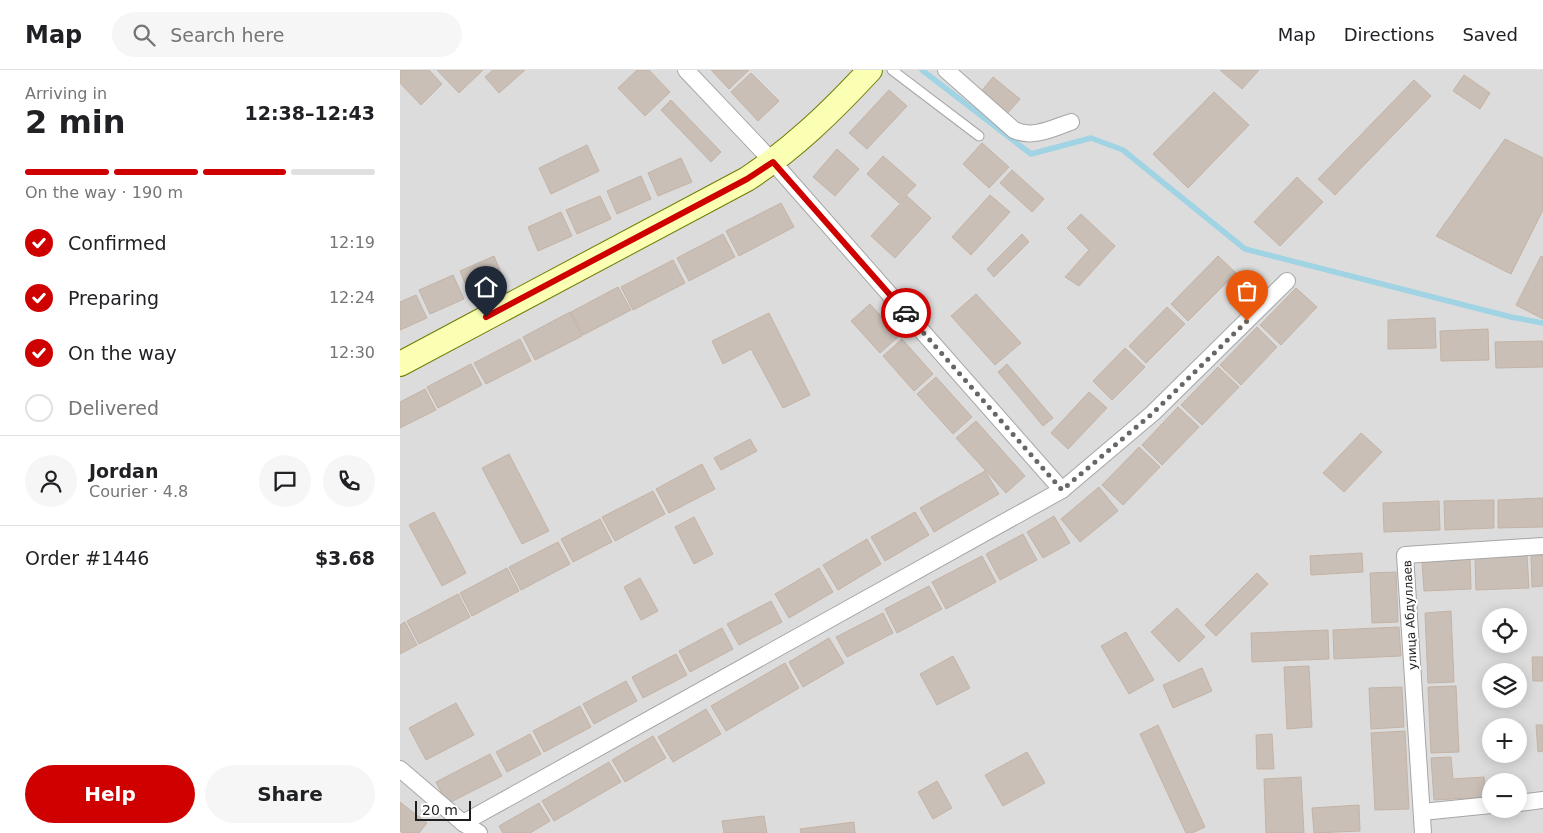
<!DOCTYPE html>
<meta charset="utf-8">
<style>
body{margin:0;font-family:"DejaVu Sans",sans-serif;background:#f6f6f6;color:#202124;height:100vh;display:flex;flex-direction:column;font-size:19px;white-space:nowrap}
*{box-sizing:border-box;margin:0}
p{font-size:16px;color:#757577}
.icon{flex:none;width:28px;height:28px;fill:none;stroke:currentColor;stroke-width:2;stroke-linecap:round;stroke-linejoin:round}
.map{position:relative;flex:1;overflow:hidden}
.panel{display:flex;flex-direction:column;background:#fff;width:400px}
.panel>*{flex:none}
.fabs{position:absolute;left:1082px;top:538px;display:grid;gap:10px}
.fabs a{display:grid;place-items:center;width:45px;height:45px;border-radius:50%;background:#fff;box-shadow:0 2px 12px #0003;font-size:25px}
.scale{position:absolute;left:15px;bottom:12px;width:56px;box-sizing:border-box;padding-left:5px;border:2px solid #1f1f1f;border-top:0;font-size:14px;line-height:18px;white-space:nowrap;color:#1f1f1f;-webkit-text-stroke:4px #fff;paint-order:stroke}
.pin{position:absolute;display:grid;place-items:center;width:42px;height:42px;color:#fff;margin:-51px -21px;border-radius:50% 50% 50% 0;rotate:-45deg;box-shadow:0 0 5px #0007}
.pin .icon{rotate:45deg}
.courier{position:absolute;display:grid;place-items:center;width:50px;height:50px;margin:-25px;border:4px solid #ce0100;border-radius:50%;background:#fff;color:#222;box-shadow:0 1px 6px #0007}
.overview em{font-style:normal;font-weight:700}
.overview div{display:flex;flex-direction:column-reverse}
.overview{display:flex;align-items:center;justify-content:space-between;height:85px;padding:0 25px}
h1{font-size:32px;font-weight:700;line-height:38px}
.bar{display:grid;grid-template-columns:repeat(4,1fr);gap:8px 5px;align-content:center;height:60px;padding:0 25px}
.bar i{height:6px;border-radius:4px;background:#e0e0e0}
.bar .selected{background:#ce0100}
.bar p{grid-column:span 4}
.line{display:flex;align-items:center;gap:12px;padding:0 25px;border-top:1px solid #e0e0e0}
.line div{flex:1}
.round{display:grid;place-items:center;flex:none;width:52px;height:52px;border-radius:26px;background:#f6f6f6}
ol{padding:0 25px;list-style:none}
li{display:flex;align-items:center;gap:15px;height:55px}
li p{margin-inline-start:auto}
li .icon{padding:5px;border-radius:50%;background:#ce0100;color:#fff;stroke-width:4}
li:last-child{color:#757577}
li i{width:28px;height:28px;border:2px solid #e0e0e0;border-radius:50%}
.action{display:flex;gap:10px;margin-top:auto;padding:10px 25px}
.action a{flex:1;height:58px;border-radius:30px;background:#ce0100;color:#fff;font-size:20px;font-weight:700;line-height:58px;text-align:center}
.action a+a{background:#f6f6f6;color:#202124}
header{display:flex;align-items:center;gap:30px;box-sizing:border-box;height:70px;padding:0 25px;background:#fff;border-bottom:1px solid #e0e0e0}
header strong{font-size:24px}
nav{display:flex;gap:28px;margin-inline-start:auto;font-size:18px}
.search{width:350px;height:45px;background:#f6f6f6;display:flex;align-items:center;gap:12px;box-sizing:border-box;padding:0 18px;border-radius:28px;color:#757577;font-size:19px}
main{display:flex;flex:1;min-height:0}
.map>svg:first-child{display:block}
.residential{fill:#dddcdc;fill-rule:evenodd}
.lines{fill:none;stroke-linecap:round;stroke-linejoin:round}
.stream{stroke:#a0d3e3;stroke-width:5.5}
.building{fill:#c9bfb7;stroke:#c4b3a5}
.service-casing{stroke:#a6a6a6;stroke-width:11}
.minor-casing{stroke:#a6a6a6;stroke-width:18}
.secondary-casing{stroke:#6e7c00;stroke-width:26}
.service{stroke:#fff;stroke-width:9}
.minor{stroke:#fff;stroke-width:16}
.secondary{stroke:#fbffb4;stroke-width:24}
.done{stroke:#686764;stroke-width:5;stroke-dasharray:0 9}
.route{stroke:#ce0100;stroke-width:6}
.labels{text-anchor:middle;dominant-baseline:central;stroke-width:4;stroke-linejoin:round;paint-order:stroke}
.street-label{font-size:12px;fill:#1f1f1f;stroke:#fff}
</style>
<header>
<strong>Map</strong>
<div class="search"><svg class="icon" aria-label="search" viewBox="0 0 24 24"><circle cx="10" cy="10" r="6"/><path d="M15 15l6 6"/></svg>Search here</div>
<nav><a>Map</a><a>Directions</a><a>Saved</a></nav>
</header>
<main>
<section class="panel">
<div class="overview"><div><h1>2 min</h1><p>Arriving in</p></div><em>12:38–12:43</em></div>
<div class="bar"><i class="selected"></i><i class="selected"></i><i class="selected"></i><i></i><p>On the way · 190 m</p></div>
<ol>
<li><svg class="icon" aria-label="check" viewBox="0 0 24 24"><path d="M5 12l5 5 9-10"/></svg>Confirmed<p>12:19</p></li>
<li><svg class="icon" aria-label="check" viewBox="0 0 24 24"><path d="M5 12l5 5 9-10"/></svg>Preparing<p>12:24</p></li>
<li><svg class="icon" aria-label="check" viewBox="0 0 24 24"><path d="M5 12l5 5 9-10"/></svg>On the way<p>12:30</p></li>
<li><i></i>Delivered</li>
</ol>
<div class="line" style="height:90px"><a class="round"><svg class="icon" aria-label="person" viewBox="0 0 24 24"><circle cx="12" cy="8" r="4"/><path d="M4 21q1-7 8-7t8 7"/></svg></a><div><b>Jordan</b><p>Courier · 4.8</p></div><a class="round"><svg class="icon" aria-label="chat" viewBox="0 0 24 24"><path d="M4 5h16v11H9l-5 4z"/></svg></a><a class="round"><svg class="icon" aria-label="phone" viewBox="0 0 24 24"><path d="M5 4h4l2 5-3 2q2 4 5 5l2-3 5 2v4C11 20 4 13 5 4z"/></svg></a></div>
<div class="line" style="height:65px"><div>Order #1446</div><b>$3.68</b></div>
<div class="action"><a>Help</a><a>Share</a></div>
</section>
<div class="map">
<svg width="1143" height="763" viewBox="0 0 1143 763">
<rect width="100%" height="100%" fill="#f1ede4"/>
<!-- residential -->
<path class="residential" d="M 0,0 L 1143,0 L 1143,763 L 0,763 ZM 1091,546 L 1119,546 L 1119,574 L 1091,574 ZM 1091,601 L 1119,601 L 1119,629 L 1091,629 ZM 1091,656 L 1119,656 L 1119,684 L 1091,684 ZM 1091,711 L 1119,711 L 1119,739 L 1091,739 Z"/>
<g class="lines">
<!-- stream -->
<polyline class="stream" points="522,0 631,84 691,68 723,80 845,179 1111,247 1143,253"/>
</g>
<!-- building -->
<g class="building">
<polygon points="0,0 29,0 42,14 21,35 0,13"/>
<polygon points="37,0 83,0 59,23"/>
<polygon points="93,0 125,0 99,23 85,7"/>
<polygon points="237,0 249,0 270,22 245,46 218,18"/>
<polygon points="311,0 349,0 329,19"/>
<polygon points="820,0 859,0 842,19"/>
<polygon points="351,3 379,31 358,51 331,22"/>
<polygon points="1064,5 1090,23 1080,39 1053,21"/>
<polygon points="593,7 620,29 606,45 580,23"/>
<polygon points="1014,10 1031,26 935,125 918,109"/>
<polygon points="489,20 507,36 467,79 449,63"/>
<polygon points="814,22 849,55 788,118 753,84"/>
<polygon points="271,30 321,82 311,92 261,40"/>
<polygon points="1105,69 1143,88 1143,140 1111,204 1036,166"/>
<polygon points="582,73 609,97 589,118 563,94"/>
<polygon points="187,75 199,101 151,124 139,98"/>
<polygon points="437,79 459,99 435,126 413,107"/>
<polygon points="483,86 516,115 499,133 467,104"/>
<polygon points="281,88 292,112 258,126 248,103"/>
<polygon points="612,100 644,129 632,142 600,113"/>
<polygon points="241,106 251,129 217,144 207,121"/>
<polygon points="897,107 923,132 880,176 854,152"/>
<polygon points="590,125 610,142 571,185 552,167"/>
<polygon points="200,126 211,149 177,164 166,140"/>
<polygon points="507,126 531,148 495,188 471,166"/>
<polygon points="381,133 394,157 339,186 326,161"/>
<polygon points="161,142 172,166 138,181 128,157"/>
<polygon points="681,144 715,176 679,216 665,207 689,180 667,158"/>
<polygon points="323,164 335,187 289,211 277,188"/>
<polygon points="622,164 629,172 594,207 587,199"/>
<polygon points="94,186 104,210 70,225 60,201"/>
<polygon points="818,186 836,203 788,251 771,234"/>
<polygon points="1141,186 1143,187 1143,249 1116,235"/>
<polygon points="273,190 285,213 233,240 221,217"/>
<polygon points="53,205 64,229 30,244 19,220"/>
<polygon points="218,217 231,240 183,265 171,242"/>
<polygon points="896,218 917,237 881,275 860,255"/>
<polygon points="576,224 621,273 595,295 551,246"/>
<polygon points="16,225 27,248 0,260 0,232"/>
<polygon points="470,234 499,266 480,283 451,251"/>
<polygon points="767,237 785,254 746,293 729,276"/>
<polygon points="170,242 182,266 135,290 123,267"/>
<polygon points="369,243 410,325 383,338 351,279 323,294 312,271"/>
<polygon points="1035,248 1036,278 988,279 988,250"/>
<polygon points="857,257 877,277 841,315 820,295"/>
<polygon points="1088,259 1089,290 1041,291 1040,261"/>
<polygon points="120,269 131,291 86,314 74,293"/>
<polygon points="502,269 533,304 514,321 483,286"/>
<polygon points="1143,271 1143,297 1096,298 1095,272"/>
<polygon points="725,278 745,297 712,330 693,311"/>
<polygon points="71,294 82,315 38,338 27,317"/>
<polygon points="607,294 653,348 643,356 598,302"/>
<polygon points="818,297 839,317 802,355 781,335"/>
<polygon points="536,307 572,347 553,364 517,324"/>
<polygon points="25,319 36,340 0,358 0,332"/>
<polygon points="689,322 707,338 668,379 651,363"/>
<polygon points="778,337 799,357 762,395 742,375"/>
<polygon points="576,351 625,406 606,423 556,368"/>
<polygon points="961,363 982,382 944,422 923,403"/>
<polygon points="350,369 357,381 321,400 314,388"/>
<polygon points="739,377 760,397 723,435 702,415"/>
<polygon points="109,384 149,461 122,474 82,398"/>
<polygon points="302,394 315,419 269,443 256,419"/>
<polygon points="585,401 599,424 534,462 520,438"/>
<polygon points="699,417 718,441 680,472 661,449"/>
<polygon points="253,421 265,444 215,471 202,447"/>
<polygon points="1143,428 1143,457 1098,458 1098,430"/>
<polygon points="1094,430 1094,458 1045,460 1044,431"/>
<polygon points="1039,431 1040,460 984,462 983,433"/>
<polygon points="34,442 66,503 42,516 9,455"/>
<polygon points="515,442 529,465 485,491 471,467"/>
<polygon points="654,446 670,473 643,488 627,462"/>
<polygon points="294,447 313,484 294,494 275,457"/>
<polygon points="200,449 212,472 173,492 161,469"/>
<polygon points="623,464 637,490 600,510 586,484"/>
<polygon points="467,469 481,494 438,520 423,495"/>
<polygon points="158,472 170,494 121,520 109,497"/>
<polygon points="962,483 963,502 911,505 910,486"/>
<polygon points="1143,485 1143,516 1132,517 1131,486"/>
<polygon points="582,486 596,512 546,539 532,512"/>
<polygon points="1127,486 1129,518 1076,520 1075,488"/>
<polygon points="1070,489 1071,519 1024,521 1022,492"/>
<polygon points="107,498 119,521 72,546 60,523"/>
<polygon points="419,498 433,522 389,548 375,524"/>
<polygon points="996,502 998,552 972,553 970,503"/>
<polygon points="857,503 868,514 816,566 805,555"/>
<polygon points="240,508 258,541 241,550 224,517"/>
<polygon points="529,516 542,539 497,563 485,539"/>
<polygon points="58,524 70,547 19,574 7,551"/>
<polygon points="371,531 382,552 339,575 327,554"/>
<polygon points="777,538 805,567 779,592 751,562"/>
<polygon points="1051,541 1054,612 1028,613 1025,543"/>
<polygon points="483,543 493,563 447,587 436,567"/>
<polygon points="5,552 17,575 0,584 0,555"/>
<polygon points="999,557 1001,586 934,589 933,560"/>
<polygon points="322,558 333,579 290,602 279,581"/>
<polygon points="928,560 929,589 852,592 851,563"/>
<polygon points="726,562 754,610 729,624 701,576"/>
<polygon points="429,568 444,593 403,617 389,592"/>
<polygon points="276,584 287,605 243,628 232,607"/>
<polygon points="553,586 570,618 537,635 520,604"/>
<polygon points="1132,587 1143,587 1143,611 1133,611"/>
<polygon points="385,593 399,618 326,661 311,636"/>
<polygon points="909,596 912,657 887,659 884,597"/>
<polygon points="802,598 812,621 773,638 763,615"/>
<polygon points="226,611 237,631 194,654 183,634"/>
<polygon points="1056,616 1059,682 1031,683 1028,617"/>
<polygon points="1002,617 1004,657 971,659 969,618"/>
<polygon points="56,633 74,665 26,690 9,658"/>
<polygon points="180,636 191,657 144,682 133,661"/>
<polygon points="306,639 321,664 273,692 258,667"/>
<polygon points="758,655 805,757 792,763 786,763 740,664"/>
<polygon points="1136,655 1143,655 1143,681 1138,682"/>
<polygon points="1005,661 1009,739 975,740 971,663"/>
<polygon points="130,664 141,684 107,702 96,682"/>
<polygon points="872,664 874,699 857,699 856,665"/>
<polygon points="253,666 266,688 225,712 212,690"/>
<polygon points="627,682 645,713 603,736 585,705"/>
<polygon points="90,684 102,706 47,734 36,712"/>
<polygon points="1051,687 1053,709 1084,707 1086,727 1034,730 1031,688"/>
<polygon points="209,692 221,712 154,751 142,731"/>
<polygon points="901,707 904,763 866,763 864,709"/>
<polygon points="537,711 552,738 533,749 518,722"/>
<polygon points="0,732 27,753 19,763 3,763 0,761"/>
<polygon points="139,733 150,751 130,763 103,763 99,756"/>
<polygon points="959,735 960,761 914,763 912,738"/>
<polygon points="364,746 367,763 324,763 322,751"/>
<polygon points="454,752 455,763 401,763 400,759"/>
</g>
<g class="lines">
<defs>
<polyline id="service" points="492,0 579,66"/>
<g id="minor">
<polyline points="286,0 373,92 662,420"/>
<path d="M 546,0 L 614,60 C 633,69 653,58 671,52"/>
<polyline points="0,699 63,753 79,763"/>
<polyline points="1119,733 1143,730"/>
<polyline points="1022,742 1091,735"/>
<polyline points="63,753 662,420 753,343 887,211"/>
<polyline points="1023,763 1005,485 1143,476"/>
</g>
<path id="secondary" d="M 0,294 L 347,109 C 394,78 432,41 470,0"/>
</defs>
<!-- service casing -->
<use href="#service" class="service-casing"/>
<!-- minor casing -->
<use href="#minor" class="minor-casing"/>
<!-- secondary casing -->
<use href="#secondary" class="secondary-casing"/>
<!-- service -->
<use href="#service" class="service"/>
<!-- minor -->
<use href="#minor" class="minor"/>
<!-- secondary -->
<use href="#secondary" class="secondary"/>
</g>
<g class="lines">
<!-- done -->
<polyline class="done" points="506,243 662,420 753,343 847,251"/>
<!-- route -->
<polyline class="route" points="86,247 347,109 373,92 506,243"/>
</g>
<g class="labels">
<!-- street labels -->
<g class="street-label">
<text transform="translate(1010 545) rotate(-93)">улица Абдуллаев</text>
</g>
</g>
</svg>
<div class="fabs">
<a><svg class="icon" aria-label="locate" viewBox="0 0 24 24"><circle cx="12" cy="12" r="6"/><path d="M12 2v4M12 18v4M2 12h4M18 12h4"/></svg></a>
<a><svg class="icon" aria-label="layers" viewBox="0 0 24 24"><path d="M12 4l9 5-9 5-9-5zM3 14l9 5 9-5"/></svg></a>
<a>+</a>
<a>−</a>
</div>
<div class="scale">20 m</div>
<div class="pin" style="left:847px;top:251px;background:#ea580c"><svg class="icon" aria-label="bag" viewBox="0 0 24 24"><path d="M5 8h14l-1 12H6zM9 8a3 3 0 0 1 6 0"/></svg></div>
<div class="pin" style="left:86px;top:247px;background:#1f2937"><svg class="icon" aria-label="home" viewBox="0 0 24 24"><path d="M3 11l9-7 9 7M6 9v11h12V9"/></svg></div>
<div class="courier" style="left:506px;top:243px"><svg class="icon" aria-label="car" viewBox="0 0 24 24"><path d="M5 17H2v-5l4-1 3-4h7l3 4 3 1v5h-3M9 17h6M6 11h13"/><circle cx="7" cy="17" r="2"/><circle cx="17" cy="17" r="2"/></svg></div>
</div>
</main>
